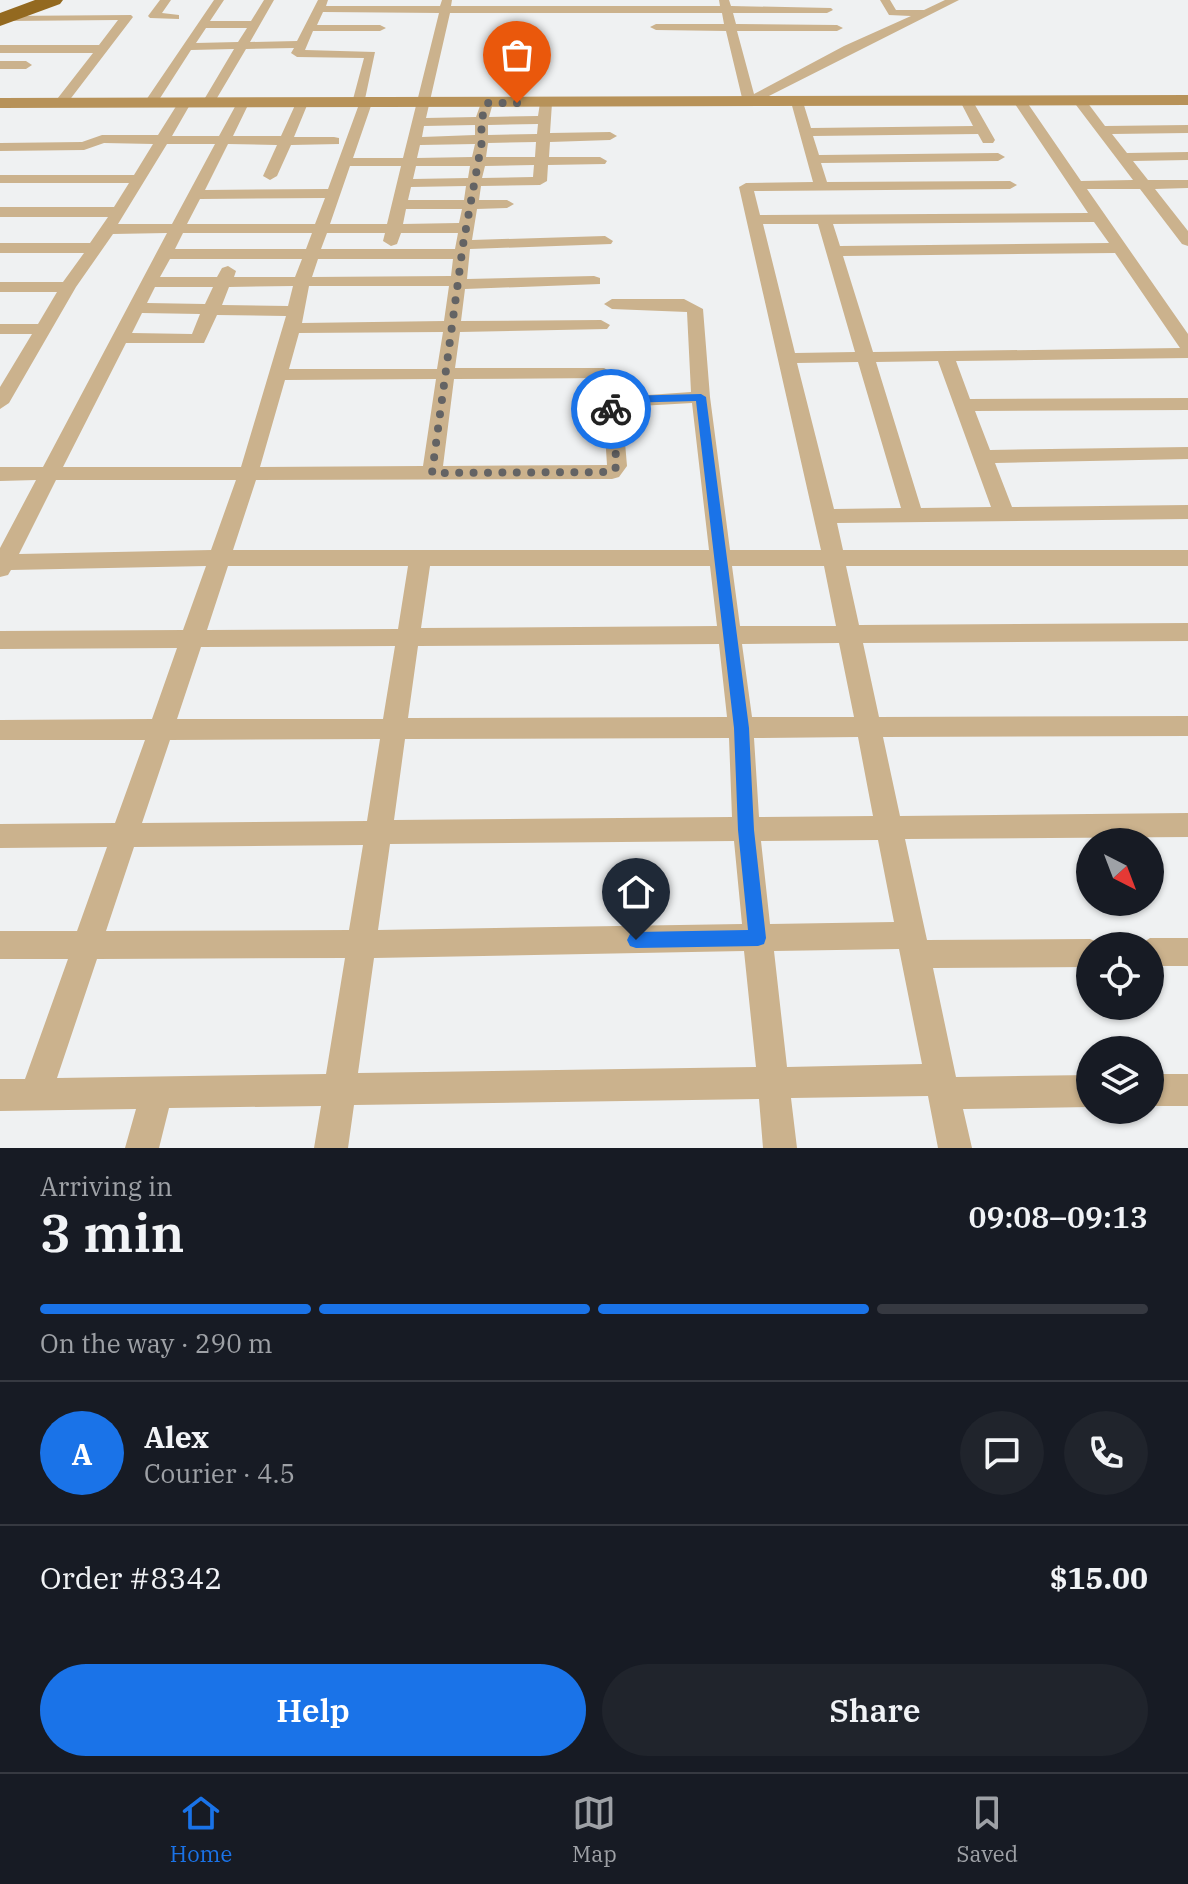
<!DOCTYPE html>
<meta charset="utf-8">
<style>
body{margin:0;font-family:"IBM Plex Serif",serif;background:#20242c;color:#f1f3f6;height:100vh;display:flex;flex-direction:column;font-size:30px;white-space:nowrap}
*{box-sizing:border-box;margin:0}
p{font-size:26px;color:#9ea1a6}
.icon{flex:none;width:44px;height:44px;fill:none;stroke:currentColor;stroke-width:2;stroke-linecap:round;stroke-linejoin:round}
.map{position:relative;height:1148px;overflow:hidden}
.side{display:flex;flex-direction:column;background:#171b24;flex:1}
.side>*{flex:none}
.needle{width:52px;rotate:138deg}
.tools{position:absolute;left:1076px;top:828px;display:grid;gap:16px}
.tools a{display:grid;place-items:center;width:88px;height:88px;border-radius:50%;background:#171b24;box-shadow:0 2px 6px #0004;font-size:40px}
.pin{position:absolute;display:grid;place-items:center;width:68px;height:68px;color:#fff;margin:-82px -34px;border-radius:50% 50% 50% 0;rotate:-45deg;box-shadow:0 0 8px #0007}
.pin .icon{rotate:45deg}
.courier{position:absolute;display:grid;place-items:center;width:80px;height:80px;margin:-40px;border:6px solid #1a73e8;border-radius:50%;background:#fff;color:#222;box-shadow:0 2px 10px #0007}
.summary em{font-style:normal;font-weight:600}
.summary div{display:flex;flex-direction:column-reverse}
.summary{display:flex;align-items:center;justify-content:space-between;height:136px;padding:0 40px}
h1{font-size:52px;font-weight:600;line-height:60px}
.bar{display:grid;grid-template-columns:repeat(4,1fr);gap:12px 8px;align-content:center;height:96px;padding:0 40px}
.bar i{height:10px;border-radius:6px;background:#363941}
.bar .active{background:#1a73e8}
.bar p{grid-column:span 4}
.line{display:flex;align-items:center;gap:20px;padding:0 40px;border-top:2px solid #363941}
.line div{flex:1}
.round{display:grid;place-items:center;flex:none;width:84px;height:84px;border-radius:42px;background:#20242c}
.primary-button{display:flex;gap:16px;margin-top:auto;padding:16px 40px}
.primary-button a{flex:1;height:92px;border-radius:48px;background:#1a73e8;color:#fff;font-size:32px;font-weight:600;line-height:92px;text-align:center}
.primary-button a+a{background:#20242c;color:#f1f3f6}
.tab-bar{display:flex;justify-content:space-around;align-items:center;height:112px;border-top:2px solid #363941;background:#171b24;font-size:22px;color:#9ea1a6}
.tab-bar a{display:grid;justify-items:center;gap:4px}
.tab-bar .active{color:#1a73e8}
.map>svg:first-child{display:block}
.lines{fill:none;stroke-linecap:round;stroke-linejoin:round}
.street{fill:#cbb28d;fill-rule:evenodd}
.secondary{fill:#b79259;fill-rule:evenodd}
.highway{fill:#936920;fill-rule:evenodd}
.route{fill:#1a73e8}
.done{stroke:#636364;stroke-width:8;stroke-dasharray:0 14.4}
</style>
<div class="map">
<svg width="1188" height="1148" viewBox="0 0 1188 1148">
<rect width="100%" height="100%" fill="#eff1f2"/>
<g class="lines">
<!-- street -->
<g class="street">
<polygon points="160,0 171,0 162,13 179,15 179,19 150,18 148,16"/>
<path d="M 214,0 L 224,0 L 210,21 L 251,21 L 264,0 L 274,0 L 250,42 L 297,41 L 318,0 L 328,0 L 326,6 L 440,6 L 442,0 L 452,0 L 451,6 L 720,6 L 719,0 L 729,0 L 731,6 L 831,8 L 833,10 L 827,13 L 733,13 L 736,24 L 837,25 L 843,28 L 837,31 L 737,31 L 754,94 L 844,46 L 911,16 L 889,15 L 880,0 L 890,0 L 896,10 L 924,10 L 945,0 L 959,0 L 749,106 L 743,102 L 726,31 L 656,30 L 650,27 L 656,24 L 724,24 L 722,13 L 450,13 L 426,118 L 476,117 L 481,103 L 487,99 L 493,103 L 489,117 L 538,116 L 540,103 L 546,99 L 552,103 L 550,133 L 610,132 L 617,136 L 610,140 L 550,142 L 549,157 L 600,157 L 607,161 L 605,164 L 548,165 L 547,181 L 540,185 L 481,186 L 479,200 L 507,200 L 514,204 L 507,208 L 477,209 L 472,240 L 605,236 L 613,241 L 611,244 L 470,249 L 467,279 L 594,276 L 600,278 L 600,284 L 465,289 L 461,321 L 601,320 L 610,325 L 607,329 L 460,332 L 455,368 L 604,368 L 613,373 L 604,378 L 454,379 L 443,466 L 607,465 L 603,402 L 605,398 L 691,392 L 687,312 L 612,309 L 604,304 L 612,299 L 684,299 L 703,309 L 710,397 L 730,550 L 821,550 L 739,187 L 746,183 L 813,182 L 791,102 L 792,99 L 803,102 L 811,128 L 973,126 L 960,101 L 971,98 L 995,140 L 993,143 L 983,143 L 978,134 L 813,136 L 819,155 L 998,153 L 1005,157 L 998,161 L 821,163 L 827,182 L 1010,181 L 1017,185 L 1010,189 L 754,191 L 760,215 L 1088,213 L 1013,101 L 1014,98 L 1024,98 L 1081,181 L 1133,180 L 1073,101 L 1074,98 L 1084,98 L 1105,126 L 1188,125 L 1188,133 L 1112,134 L 1127,153 L 1188,152 L 1188,160 L 1133,161 L 1148,180 L 1188,180 L 1188,188 L 1155,189 L 1188,231 L 1188,246 L 1182,244 L 1140,189 L 1087,189 L 1188,334 L 1188,358 L 956,361 L 970,399 L 1188,398 L 1188,410 L 975,411 L 990,450 L 1188,447 L 1188,459 L 995,463 L 1012,507 L 1188,505 L 1188,519 L 837,523 L 843,550 L 1188,550 L 1188,566 L 846,566 L 859,625 L 1188,623 L 1188,641 L 863,643 L 879,717 L 1188,716 L 1188,736 L 883,737 L 900,816 L 1188,813 L 1188,837 L 905,839 L 927,940 L 1090,939 L 1100,943 L 1102,946 L 1090,946 L 1090,967 L 933,968 L 956,1077 L 1090,1075 L 1090,1107 L 963,1109 L 972,1148 L 938,1148 L 928,1096 L 791,1098 L 797,1148 L 763,1148 L 759,1099 L 354,1105 L 348,1148 L 314,1148 L 321,1106 L 169,1108 L 159,1148 L 125,1148 L 136,1109 L 0,1111 L 0,1079 L 25,1079 L 68,959 L 0,959 L 0,931 L 77,931 L 107,847 L 0,848 L 0,824 L 115,823 L 145,740 L 0,740 L 0,720 L 152,719 L 177,648 L 0,649 L 0,631 L 183,630 L 206,566 L 11,570 L 8,575 L 0,577 L 0,548 L 36,480 L 0,481 L 0,467 L 43,467 L 167,233 L 113,234 L 76,287 L 9,403 L 0,409 L 0,387 L 32,334 L 0,334 L 0,324 L 38,324 L 57,292 L 0,292 L 0,282 L 63,282 L 84,253 L 0,253 L 0,243 L 90,243 L 108,217 L 0,217 L 0,207 L 114,207 L 129,183 L 0,183 L 0,175 L 134,175 L 153,144 L 104,143 L 84,150 L 0,151 L 0,143 L 82,142 L 102,135 L 158,135 L 180,100 L 185,99 L 191,103 L 172,136 L 219,136 L 237,103 L 243,99 L 249,103 L 233,136 L 281,136 L 296,103 L 302,99 L 308,103 L 294,137 L 334,137 L 339,138 L 339,144 L 291,145 L 277,176 L 270,180 L 263,176 L 277,145 L 228,144 L 205,190 L 328,189 L 358,107 L 352,103 L 364,58 L 297,57 L 291,53 L 294,48 L 246,49 L 214,103 L 208,107 L 202,103 L 234,49 L 191,50 L 155,106 L 144,103 ZM 323,12 L 439,13 L 403,158 L 353,158 L 372,103 L 365,99 L 375,52 L 305,50 L 313,31 L 380,31 L 386,28 L 380,25 L 317,25 ZM 206,28 L 247,28 L 238,42 L 196,43 ZM 538,124 L 537,134 L 488,135 L 488,125 ZM 475,125 L 475,135 L 422,137 L 424,126 ZM 536,142 L 535,157 L 486,157 L 488,143 ZM 167,144 L 215,144 L 172,224 L 118,224 ZM 475,144 L 472,157 L 417,158 L 420,145 ZM 534,165 L 533,177 L 482,178 L 485,166 ZM 350,166 L 401,166 L 387,224 L 330,224 ZM 416,166 L 470,166 L 468,178 L 413,179 ZM 466,186 L 464,200 L 408,200 L 411,187 ZM 325,198 L 315,224 L 187,224 L 200,199 ZM 406,209 L 462,209 L 459,223 L 403,224 ZM 1094,222 L 1109,243 L 840,246 L 833,224 ZM 763,224 L 818,224 L 855,352 L 795,353 ZM 183,233 L 312,233 L 306,249 L 175,249 ZM 327,233 L 385,233 L 383,241 L 391,246 L 397,244 L 401,233 L 458,233 L 455,249 L 321,249 ZM 1115,253 L 1180,348 L 873,352 L 843,256 ZM 170,259 L 302,259 L 295,277 L 234,277 L 236,271 L 228,266 L 222,268 L 217,277 L 160,277 ZM 318,259 L 453,259 L 451,276 L 312,277 ZM 293,286 L 288,306 L 222,305 L 229,287 ZM 309,286 L 449,286 L 444,321 L 302,323 ZM 155,287 L 213,287 L 205,304 L 147,303 ZM 142,313 L 200,314 L 192,334 L 132,333 ZM 217,315 L 286,316 L 241,467 L 63,467 L 126,343 L 204,343 ZM 443,332 L 437,369 L 289,369 L 299,333 ZM 938,361 L 991,507 L 921,508 L 876,362 ZM 858,362 L 901,508 L 834,509 L 797,363 ZM 436,379 L 423,466 L 260,467 L 285,380 ZM 692,403 L 709,550 L 233,550 L 256,480 L 612,479 L 619,477 L 627,466 L 622,407 ZM 56,480 L 236,480 L 211,550 L 19,554 ZM 228,566 L 408,566 L 398,629 L 207,630 ZM 430,566 L 710,566 L 717,626 L 421,628 ZM 732,566 L 824,566 L 836,626 L 740,626 ZM 839,643 L 854,717 L 752,717 L 742,644 ZM 719,644 L 727,717 L 408,718 L 418,646 ZM 395,646 L 383,719 L 177,719 L 201,647 ZM 858,737 L 873,816 L 759,817 L 754,738 ZM 729,738 L 732,817 L 394,820 L 405,739 ZM 380,739 L 367,821 L 142,823 L 170,740 ZM 878,840 L 894,922 L 770,924 L 761,841 ZM 734,841 L 742,924 L 378,930 L 390,844 ZM 363,845 L 349,930 L 106,931 L 134,847 ZM 899,949 L 922,1064 L 787,1067 L 774,951 ZM 744,951 L 756,1067 L 358,1073 L 374,958 ZM 345,958 L 326,1074 L 57,1078 L 97,959 Z"/>
<polygon points="131,15 133,17 65,106 54,103 93,53 0,53 0,45 99,45 118,20 7,21 3,20 3,16"/>
<polygon points="0,61 26,61 32,65 26,69 0,69"/>
<polygon points="1150,938 1188,938 1188,966 1150,966 1150,946 1138,946"/>
<rect x="1150" y="1074" width="38" height="32"/>
</g>
<!-- secondary -->
<polygon class="secondary" points="1188,95 1188,105 0,108 0,98"/>
<!-- highway -->
<polygon class="highway" points="35,0 63,0 60,4 0,26 0,13"/>
</g>
<!-- route -->
<polygon class="route" points="701,394 706,397 749,728 754,830 766,938 764,944 758,946 636,948 630,946 627,940 630,934 636,932 748,930 738,830 734,728 696,401 622,403 617,404 615,412 605,409 608,399 621,396"/>
<g class="lines">
<!-- done -->
<polyline class="done" points="517,103 487,103 481,121 482,141 463,245 432,473 612,472 617,466 611,409"/>
</g>
</svg>
<div class="tools">
<a><svg class="needle" viewBox="-14 -14 28 28"><path d="M0-13l5 13h-10z" fill="#e53935"/><path d="M0 13l5-13h-10z" fill="#9ea1a6"/></svg></a>
<a><svg class="icon" aria-label="locate" viewBox="0 0 24 24"><circle cx="12" cy="12" r="6"/><path d="M12 2v4M12 18v4M2 12h4M18 12h4"/></svg></a>
<a><svg class="icon" aria-label="layers" viewBox="0 0 24 24"><path d="M12 4l9 5-9 5-9-5zM3 14l9 5 9-5"/></svg></a>
</div>
<div class="pin" style="left:517px;top:103px;background:#ea580c"><svg class="icon" aria-label="bag" viewBox="0 0 24 24"><path d="M5 8h14l-1 12H6zM9 8a3 3 0 0 1 6 0"/></svg></div>
<div class="pin" style="left:636px;top:940px;background:#1f2937"><svg class="icon" aria-label="home" viewBox="0 0 24 24"><path d="M3 11l9-7 9 7M6 9v11h12V9"/></svg></div>
<div class="courier" style="left:611px;top:409px"><svg class="icon" aria-label="bike" viewBox="0 0 24 24"><circle cx="6" cy="16" r="4"/><circle cx="18" cy="16" r="4"/><path d="M6 16l4-8h5l3 8M10 8l3 8H6M13 5h3"/></svg></div>
</div>
<section class="side">
<div class="summary"><div><h1>3 min</h1><p>Arriving in</p></div><em>09:08–09:13</em></div>
<div class="bar"><i class="active"></i><i class="active"></i><i class="active"></i><i></i><p>On the way · 290 m</p></div>
<div class="line" style="height:144px"><b class="round" style="background:#1a73e8;color:#fff">A</b><div><b>Alex</b><p>Courier · 4.5</p></div><a class="round"><svg class="icon" aria-label="chat" viewBox="0 0 24 24"><path d="M4 5h16v11H9l-5 4z"/></svg></a><a class="round"><svg class="icon" aria-label="phone" viewBox="0 0 24 24"><path d="M5 4h4l2 5-3 2q2 4 5 5l2-3 5 2v4C11 20 4 13 5 4z"/></svg></a></div>
<div class="line" style="height:104px"><div>Order #8342</div><b>$15.00</b></div>
<div class="primary-button"><a>Help</a><a>Share</a></div>
</section>
<nav class="tab-bar">
<a class="active"><svg class="icon" aria-label="home" viewBox="0 0 24 24"><path d="M3 11l9-7 9 7M6 9v11h12V9"/></svg>Home</a>
<a><svg class="icon" aria-label="map" viewBox="0 0 24 24"><path d="M3 6l6-2 6 2 6-2v14l-6 2-6-2-6 2zM9 4v14M15 6v14"/></svg>Map</a>
<a><svg class="icon" aria-label="saved" viewBox="0 0 24 24"><path d="M7 4h10v16l-5-4-5 4z"/></svg>Saved</a>
</nav>
